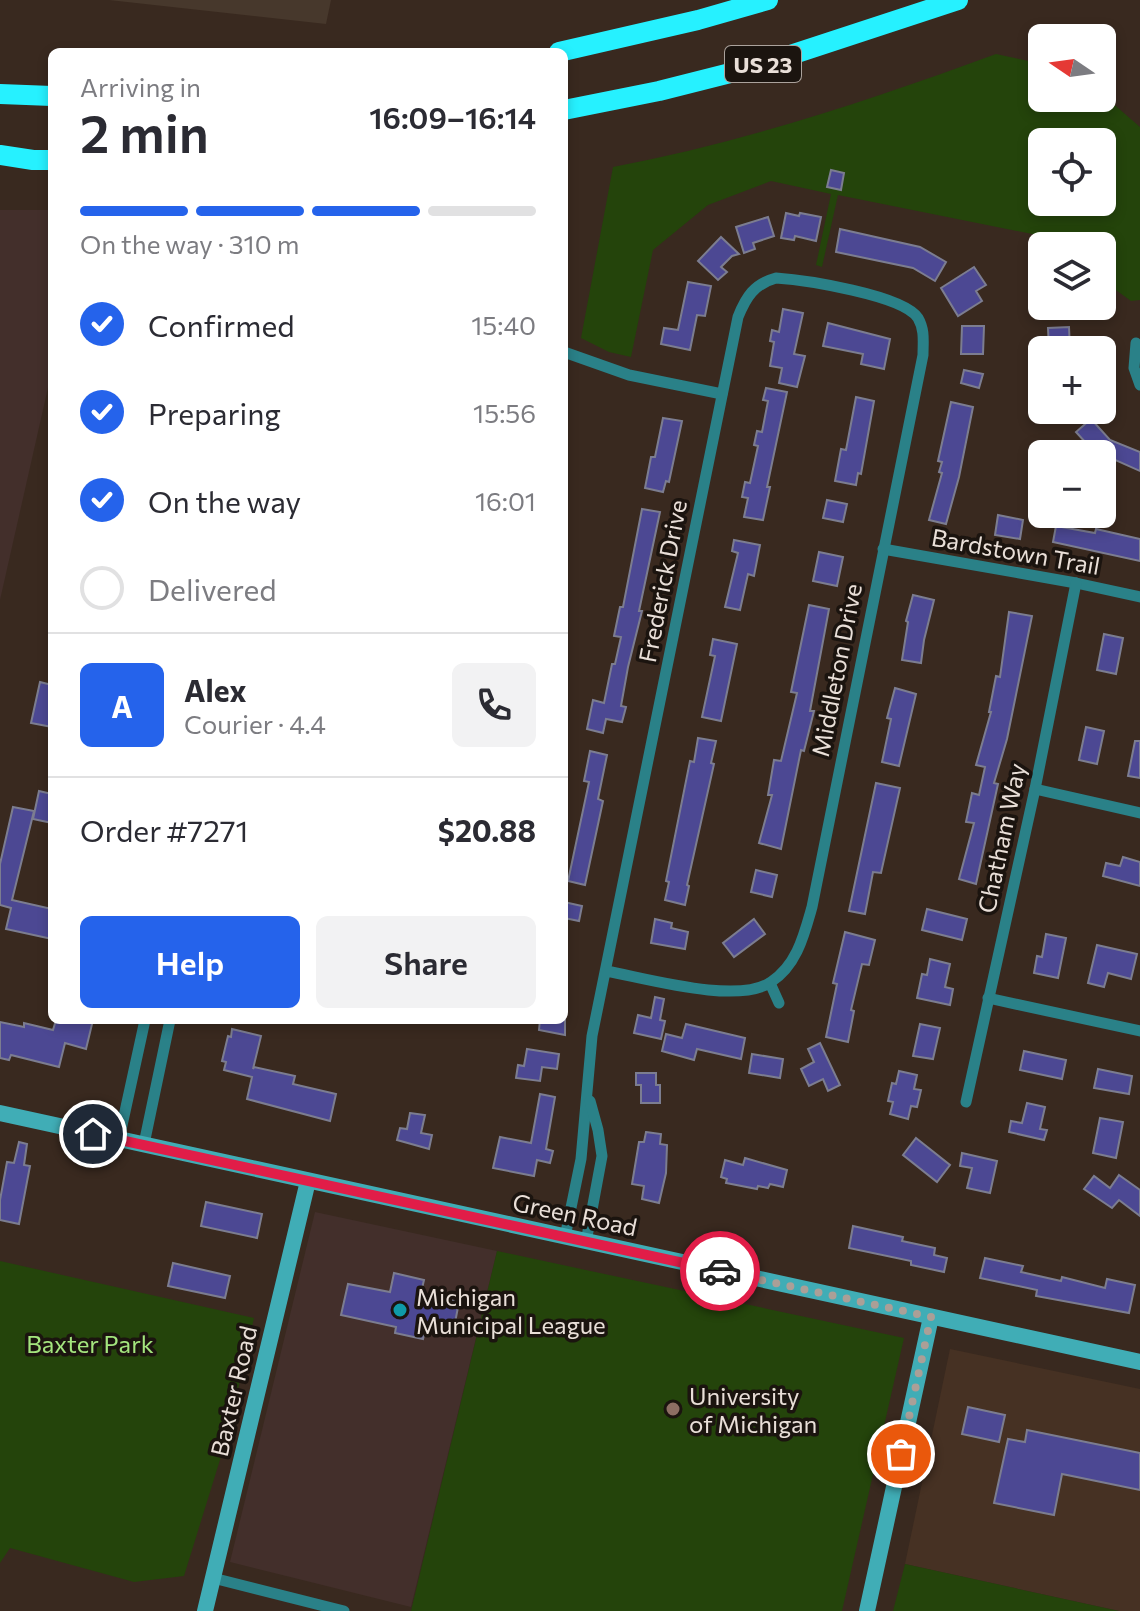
<!DOCTYPE html>
<meta charset="utf-8">
<style>
body{margin:0;font-family:Commissioner,sans-serif;background:#f2f2f3;color:#2b2b33;height:100vh;display:flex;flex-direction:column;font-size:30px;white-space:nowrap}
*{box-sizing:border-box;margin:0}
p{font-size:26px;color:#7c7c81}
.icon{flex:none;width:44px;height:44px;fill:none;stroke:currentColor;stroke-width:2;stroke-linecap:round;stroke-linejoin:round}
.map{position:relative;flex:1;overflow:hidden}
.drawer{position:absolute;left:48px;top:48px;width:520px;height:976px;display:flex;flex-direction:column;background:#fff;border-radius:12px;box-shadow:0 4px 12px #0003}
.drawer>*{flex:none}
.needle{width:52px;rotate:283deg}
.controls{position:absolute;left:1028px;top:24px;display:grid;gap:16px}
.controls a{display:grid;place-items:center;width:88px;height:88px;border-radius:12px;background:#fff;box-shadow:0 4px 12px #0003;font-size:40px}
.pin{position:absolute;display:grid;place-items:center;width:68px;height:68px;color:#fff;margin:-34px;border:4px solid #fff;border-radius:50%;box-shadow:0 2px 8px #0007}
.courier{position:absolute;display:grid;place-items:center;width:80px;height:80px;margin:-40px;border:6px solid #e11d48;border-radius:50%;background:#fff;color:#222;box-shadow:0 2px 10px #0007}
.head em{font-style:normal;font-weight:600}
.head div{display:flex;flex-direction:column-reverse}
.head{display:flex;align-items:center;justify-content:space-between;height:136px;padding:0 32px}
h1{font-size:52px;font-weight:600;line-height:60px}
.bar{display:grid;grid-template-columns:repeat(4,1fr);gap:12px 8px;align-content:center;height:96px;padding:0 32px}
.bar i{height:10px;border-radius:6px;background:#e1e1e2}
.bar .selected{background:#2563eb}
.bar p{grid-column:span 4}
.line{display:flex;align-items:center;gap:20px;padding:0 32px;border-top:2px solid #e1e1e2}
.line div{flex:1}
.round{display:grid;place-items:center;flex:none;width:84px;height:84px;border-radius:12px;background:#f2f2f3}
ol{padding:0 32px;list-style:none}
li{display:flex;align-items:center;gap:24px;height:88px}
li p{margin-inline-start:auto}
li .icon{padding:8px;border-radius:50%;background:#2563eb;color:#fff;stroke-width:4}
li:last-child{color:#7c7c81}
li i{width:44px;height:44px;border:4px solid #e1e1e2;border-radius:50%}
.primary-button{display:flex;gap:16px;margin-top:auto;padding:16px 32px}
.primary-button a{flex:1;height:92px;border-radius:12px;background:#2563eb;color:#fff;font-size:32px;font-weight:600;line-height:92px;text-align:center}
.primary-button a+a{background:#f2f2f3;color:#2b2b33}
.map>svg:first-child{display:block}
.commercial{fill:#432f2b}
.built{fill:#463123}
.education{fill:#47382c}
.green{fill:#24440b;fill-rule:evenodd}
.building{fill:#4c4893;stroke:#7c7d90;stroke-width:2}
.lines{fill:none;stroke-linecap:round;stroke-linejoin:round}
.street{stroke:#2a8188;stroke-width:11}
.secondary{stroke:#40adb6;stroke-width:16}
.highway{stroke:#26f1ff;stroke-width:20}
.done{stroke:#ab9f97;stroke-width:8;stroke-dasharray:0 14.4}
.route{stroke:#e11d48;stroke-width:10}
.culture-dot{fill:#0f9aa8;stroke:#1b140f;stroke-width:3}
.education-dot{fill:#8d6e63;stroke:#1b140f;stroke-width:3}
.labels{text-anchor:middle;dominant-baseline:central;stroke-width:7;stroke-linejoin:round;paint-order:stroke}
.shield{fill:#1b140f;stroke:#aba29c;stroke-width:2}
.shield-label{font-size:22px;font-weight:bold;fill:#e9dfd8}
.street-label{font-size:24px;fill:#e9dfd8;stroke:#1b140f}
.poi-label{font-size:24px;fill:#e9dfd8;stroke:#1b140f;text-anchor:start}
.park-label{font-size:24px;fill:#a4e57e;stroke:#1b140f}
</style>
<div class="map">
<svg width="1140" height="1611" viewBox="0 0 1140 1611">
<rect width="100%" height="100%" fill="#39291f"/>
<!-- commercial -->
<g class="commercial">
<polygon points="0,210 52,210 52,370 0,600"/>
<polygon points="315,1212 497,1251 411,1607 230,1562"/>
</g>
<!-- built -->
<polygon class="built" points="950,1349 1140,1389 1140,1611 1119,1611 905,1564"/>
<!-- education -->
<polygon class="education" points="109,0 331,0 326,24"/>
<!-- green -->
<g class="green">
<path d="M 996,54 L 1042,64 L 1042,98 L 1102,98 L 1102,94 L 1140,127 L 1140,300 L 1131,301 L 1102,280 L 1102,246 L 1056,246 L 1042,236 L 838,195 L 822,267 L 816,265 L 831,194 L 771,181 L 708,205 L 653,250 L 631,357 L 609,352 L 581,338 L 613,167 C 744,142 871,100 996,54 ZM 1042,142 L 1102,142 L 1102,202 L 1042,202 Z"/>
<polygon points="497,1251 904,1338 842,1611 411,1611"/>
<polygon points="0,1261 254,1318 228,1434 184,1576 134,1582 10,1548 0,1563"/>
<polygon points="905,1564 1119,1611 893,1611"/>
</g>
<!-- building -->
<g class="building">
<polygon points="831,170 844,173 841,190 827,187"/>
<polygon points="786,213 799,216 800,213 821,217 816,241 795,236 794,240 781,238"/>
<polygon points="768,217 774,236 753,243 755,249 744,253 736,227"/>
<polygon points="840,229 920,247 946,262 935,281 913,268 836,252"/>
<polygon points="721,237 739,254 732,256 721,267 727,272 718,280 698,261"/>
<polygon points="974,267 986,285 976,291 982,301 958,316 941,288"/>
<polygon points="688,282 711,286 705,316 697,315 690,350 661,344 664,328 678,330"/>
<polygon points="783,309 803,313 794,354 805,356 797,387 779,383 782,368 770,366 774,342 770,341 772,330 779,332"/>
<polygon points="828,323 890,339 884,369 861,364 863,354 823,346"/>
<polygon points="962,326 984,326 983,354 961,354"/>
<polygon points="1069,327 1070,350 1049,350 1048,328"/>
<polygon points="964,370 983,374 979,388 961,383"/>
<polygon points="766,388 787,392 767,487 770,487 763,520 744,517 748,498 742,497 745,482 750,483 758,446 754,445 757,431 762,432 768,401 763,400"/>
<polygon points="856,397 874,401 861,474 858,473 856,485 835,481 841,449 846,450"/>
<polygon points="951,402 973,407 959,477 946,524 929,520 942,473 939,472 942,462 938,461"/>
<polygon points="663,418 682,421 669,482 666,481 663,492 645,488 651,457 655,457"/>
<polygon points="1091,419 1110,440 1140,452 1140,471 1102,454 1096,454 1076,432"/>
<polygon points="827,500 847,504 843,522 823,518"/>
<polygon points="642,509 660,512 639,611 642,611 628,667 621,706 626,707 622,722 606,719 603,733 587,729 593,700 604,703 612,664 615,664 621,637 614,636 620,607 623,607"/>
<polygon points="998,515 1023,520 1020,539 995,535"/>
<polygon points="1056,526 1095,533 1096,529 1140,539 1140,561 1053,542"/>
<polygon points="734,540 760,545 754,576 748,574 740,610 725,607 738,553 732,551"/>
<polygon points="819,552 843,557 837,586 813,581"/>
<polygon points="913,595 934,600 924,640 921,663 902,660 908,622 906,621"/>
<polygon points="809,605 829,609 810,711 814,711 804,751 801,750 781,849 759,843 772,795 768,795 774,760 781,761 797,693 791,692"/>
<polygon points="1009,612 1032,616 1007,739 994,783 998,784 976,884 959,879 974,823 966,822 972,793 979,795 985,767 976,765 991,712 989,712 996,676 1000,677"/>
<polygon points="1104,634 1123,638 1116,674 1097,670"/>
<polygon points="713,639 737,644 721,721 702,717 715,656 710,655"/>
<polygon points="40,682 52,685 52,727 31,723"/>
<polygon points="895,688 916,694 899,766 882,762 891,719 887,718"/>
<polygon points="1086,727 1104,731 1097,764 1079,760"/>
<polygon points="698,738 716,741 711,763 714,764 687,885 689,886 685,905 665,900 669,882 666,881 690,761 694,762"/>
<polygon points="1135,741 1140,741 1140,778 1128,776"/>
<polygon points="590,751 607,755 598,799 603,801 585,885 568,881 589,782 584,781"/>
<polygon points="876,783 900,788 881,873 873,872 865,914 849,911"/>
<polygon points="39,791 52,794 52,823 33,819"/>
<polygon points="13,807 34,811 12,900 52,909 52,939 6,929 11,908 0,905 0,864"/>
<polygon points="1123,857 1140,862 1140,886 1103,876 1106,863 1120,866"/>
<polygon points="756,870 777,875 772,897 751,892"/>
<polygon points="564,902 582,906 579,921 564,918"/>
<polygon points="927,909 967,919 962,940 922,930"/>
<polygon points="655,919 672,923 671,928 688,932 685,949 651,943"/>
<polygon points="754,919 765,934 734,957 723,943"/>
<polygon points="845,932 875,940 869,965 862,964 851,1010 854,1011 848,1042 826,1037 837,984 833,983"/>
<polygon points="1046,934 1066,938 1058,978 1034,973 1037,956 1042,957"/>
<polygon points="1097,945 1137,954 1131,979 1108,973 1104,987 1088,983"/>
<polygon points="930,959 950,964 945,987 953,989 950,1005 917,998 922,974 927,975"/>
<polygon points="655,997 664,999 660,1020 665,1021 661,1039 634,1033 638,1015 651,1018"/>
<polygon points="56,1020 93,1020 86,1049 65,1043 59,1067 11,1055 9,1060 0,1058 0,1022 24,1027 24,1023 53,1030"/>
<polygon points="540,1020 565,1020 565,1035 539,1030"/>
<polygon points="686,1024 745,1038 741,1059 697,1049 694,1060 662,1051 666,1034 682,1038"/>
<polygon points="920,1024 940,1028 933,1059 913,1056"/>
<polygon points="232,1029 261,1036 253,1069 254,1067 295,1076 293,1084 336,1094 330,1121 247,1099 252,1077 224,1070 226,1062 222,1061 228,1036 231,1037"/>
<polygon points="820,1043 840,1085 828,1091 823,1079 809,1086 801,1069 814,1062 808,1049"/>
<polygon points="527,1049 559,1054 557,1069 542,1067 540,1081 516,1078 518,1065 524,1066"/>
<polygon points="1024,1051 1066,1060 1062,1079 1020,1070"/>
<polygon points="752,1054 783,1059 780,1078 749,1073"/>
<polygon points="1098,1069 1132,1076 1129,1094 1094,1088"/>
<polygon points="899,1071 917,1075 914,1089 921,1090 917,1107 911,1106 908,1119 890,1114 893,1102 888,1101 892,1083 896,1084"/>
<polygon points="636,1073 656,1073 656,1085 660,1085 660,1103 641,1103 641,1085 636,1085"/>
<polygon points="540,1094 555,1097 546,1149 553,1151 550,1163 537,1160 534,1176 493,1168 500,1137 531,1143"/>
<polygon points="1027,1103 1045,1107 1040,1129 1047,1130 1044,1140 1009,1132 1011,1121 1022,1123"/>
<polygon points="410,1113 425,1115 421,1133 432,1135 429,1149 397,1140 400,1128 407,1129"/>
<polygon points="1100,1118 1123,1122 1116,1158 1093,1153"/>
<polygon points="646,1132 661,1134 660,1144 667,1145 666,1173 659,1203 642,1199 644,1186 632,1184 639,1142 644,1142"/>
<polygon points="916,1138 950,1165 937,1182 903,1155"/>
<polygon points="19,1142 27,1144 24,1165 30,1166 19,1224 0,1220 0,1200 7,1162 14,1163"/>
<polygon points="962,1153 997,1161 990,1193 967,1188 972,1168 960,1166"/>
<polygon points="745,1158 787,1170 783,1187 770,1184 768,1188 758,1186 757,1189 726,1183 727,1179 721,1177 725,1160 743,1165"/>
<polygon points="1119,1175 1140,1190 1140,1216 1119,1200 1112,1208 1084,1189 1094,1176 1110,1188"/>
<polygon points="206,1202 262,1214 257,1238 201,1226"/>
<polygon points="853,1226 903,1237 902,1241 935,1248 934,1255 947,1258 944,1272 911,1265 911,1261 849,1248"/>
<polygon points="985,1258 1023,1266 1021,1272 1061,1281 1062,1277 1105,1288 1107,1279 1135,1285 1129,1313 1036,1296 1037,1290 980,1278"/>
<polygon points="173,1263 230,1276 225,1298 168,1286"/>
<polygon points="394,1273 424,1280 421,1293 459,1302 453,1333 426,1327 423,1339 395,1333 396,1327 341,1315 348,1284 390,1292"/>
<polygon points="968,1407 1005,1415 999,1442 962,1434"/>
<polygon points="1027,1430 1140,1453 1140,1490 1062,1474 1054,1515 994,1503 1008,1439 1025,1442"/>
</g>
<g class="lines">
<!-- street -->
<g class="street">
<polyline points="1136,343 1134,368 1140,385"/>
<polyline points="564,352 629,375 722,394"/>
<polyline points="883,549 1076,583 1140,597"/>
<polyline points="1035,789 1140,813"/>
<polyline points="770,983 779,1003"/>
<polyline points="988,998 1140,1031"/>
<polyline points="966,1102 1035,789 1076,583"/>
<polyline points="119,1139 145,1020"/>
<polyline points="144,1144 170,1020"/>
<path d="M 565,1237 L 581,1159 L 592,1036 L 738,317 C 746,297 754,284 776,278 C 805,280 903,295 918,318 C 925,330 923,342 923,355 L 812,907 C 804,935 797,965 771,982 C 738,1005 645,978 606,971"/>
<polyline points="586,1242 602,1156 598,1130 590,1101"/>
<polyline points="213,1578 344,1611"/>
</g>
<!-- secondary -->
<g class="secondary">
<polyline points="0,1113 1140,1362"/>
<polyline points="205,1611 308,1181"/>
<polyline points="867,1611 931,1317"/>
</g>
<!-- highway -->
<g class="highway">
<polyline points="559,52 698,20 768,0"/>
<polyline points="0,94 52,96"/>
<polyline points="564,110 659,91 754,67 958,0"/>
<polyline points="0,155 33,160 52,160"/>
</g>
</g>
<g class="lines">
<!-- done -->
<polyline class="done" points="720,1271 931,1317 901,1454"/>
<!-- route -->
<polyline class="route" points="93,1134 720,1271"/>
</g>
<!-- markers -->
<circle class="culture-dot" cx="400" cy="1310" r="8"/>
<circle class="education-dot" cx="673" cy="1409" r="8"/>
<g class="labels">
<!-- shield labels -->
<rect class="shield" x="725" y="46" width="76" height="36" rx="6"/>
<g class="shield-label">
<text x="763" y="64">US 23</text>
</g>
<!-- street labels -->
<g class="street-label">
<text transform="translate(1016 551) rotate(10)">Bardstown Trail</text>
<text transform="translate(662 581) rotate(-79)">Frederick Drive</text>
<text transform="translate(836 670) rotate(-79)">Middleton Drive</text>
<text transform="translate(1001 838) rotate(-78)">Chatham Way</text>
<text transform="translate(575 1214) rotate(12)">Green Road</text>
<text transform="translate(233 1391) rotate(-77)">Baxter Road</text>
</g>
<!-- poi labels -->
<g class="poi-label">
<text x="416" y="1296">Michigan<tspan x="416" dy="28">Municipal League</tspan></text>
<text x="689" y="1395">University<tspan x="689" dy="28">of Michigan</tspan></text>
</g>
<!-- park labels -->
<g class="park-label">
<text x="90" y="1343">Baxter Park</text>
</g>
</g>
</svg>
<div class="controls">
<a><svg class="needle" viewBox="-14 -14 28 28"><path d="M0-13l5 13h-10z" fill="#e53935"/><path d="M0 13l5-13h-10z" fill="#7c7c81"/></svg></a>
<a><svg class="icon" aria-label="locate" viewBox="0 0 24 24"><circle cx="12" cy="12" r="6"/><path d="M12 2v4M12 18v4M2 12h4M18 12h4"/></svg></a>
<a><svg class="icon" aria-label="layers" viewBox="0 0 24 24"><path d="M12 4l9 5-9 5-9-5zM3 14l9 5 9-5"/></svg></a>
<a>+</a>
<a>−</a>
</div>
<div class="pin" style="left:901px;top:1454px;background:#ea580c"><svg class="icon" aria-label="bag" viewBox="0 0 24 24"><path d="M5 8h14l-1 12H6zM9 8a3 3 0 0 1 6 0"/></svg></div>
<div class="pin" style="left:93px;top:1134px;background:#1f2937"><svg class="icon" aria-label="home" viewBox="0 0 24 24"><path d="M3 11l9-7 9 7M6 9v11h12V9"/></svg></div>
<div class="courier" style="left:720px;top:1271px"><svg class="icon" aria-label="car" viewBox="0 0 24 24"><path d="M5 17H2v-5l4-1 3-4h7l3 4 3 1v5h-3M9 17h6M6 11h13"/><circle cx="7" cy="17" r="2"/><circle cx="17" cy="17" r="2"/></svg></div>
<section class="drawer">
<div class="head"><div><h1>2 min</h1><p>Arriving in</p></div><em>16:09–16:14</em></div>
<div class="bar"><i class="selected"></i><i class="selected"></i><i class="selected"></i><i></i><p>On the way · 310 m</p></div>
<ol>
<li><svg class="icon" aria-label="check" viewBox="0 0 24 24"><path d="M5 12l5 5 9-10"/></svg>Confirmed<p>15:40</p></li>
<li><svg class="icon" aria-label="check" viewBox="0 0 24 24"><path d="M5 12l5 5 9-10"/></svg>Preparing<p>15:56</p></li>
<li><svg class="icon" aria-label="check" viewBox="0 0 24 24"><path d="M5 12l5 5 9-10"/></svg>On the way<p>16:01</p></li>
<li><i></i>Delivered</li>
</ol>
<div class="line" style="height:144px"><b class="round" style="background:#2563eb;color:#fff">A</b><div><b>Alex</b><p>Courier · 4.4</p></div><a class="round"><svg class="icon" aria-label="phone" viewBox="0 0 24 24"><path d="M5 4h4l2 5-3 2q2 4 5 5l2-3 5 2v4C11 20 4 13 5 4z"/></svg></a></div>
<div class="line" style="height:104px"><div>Order #7271</div><b>$20.88</b></div>
<div class="primary-button"><a>Help</a><a>Share</a></div>
</section>
</div>
